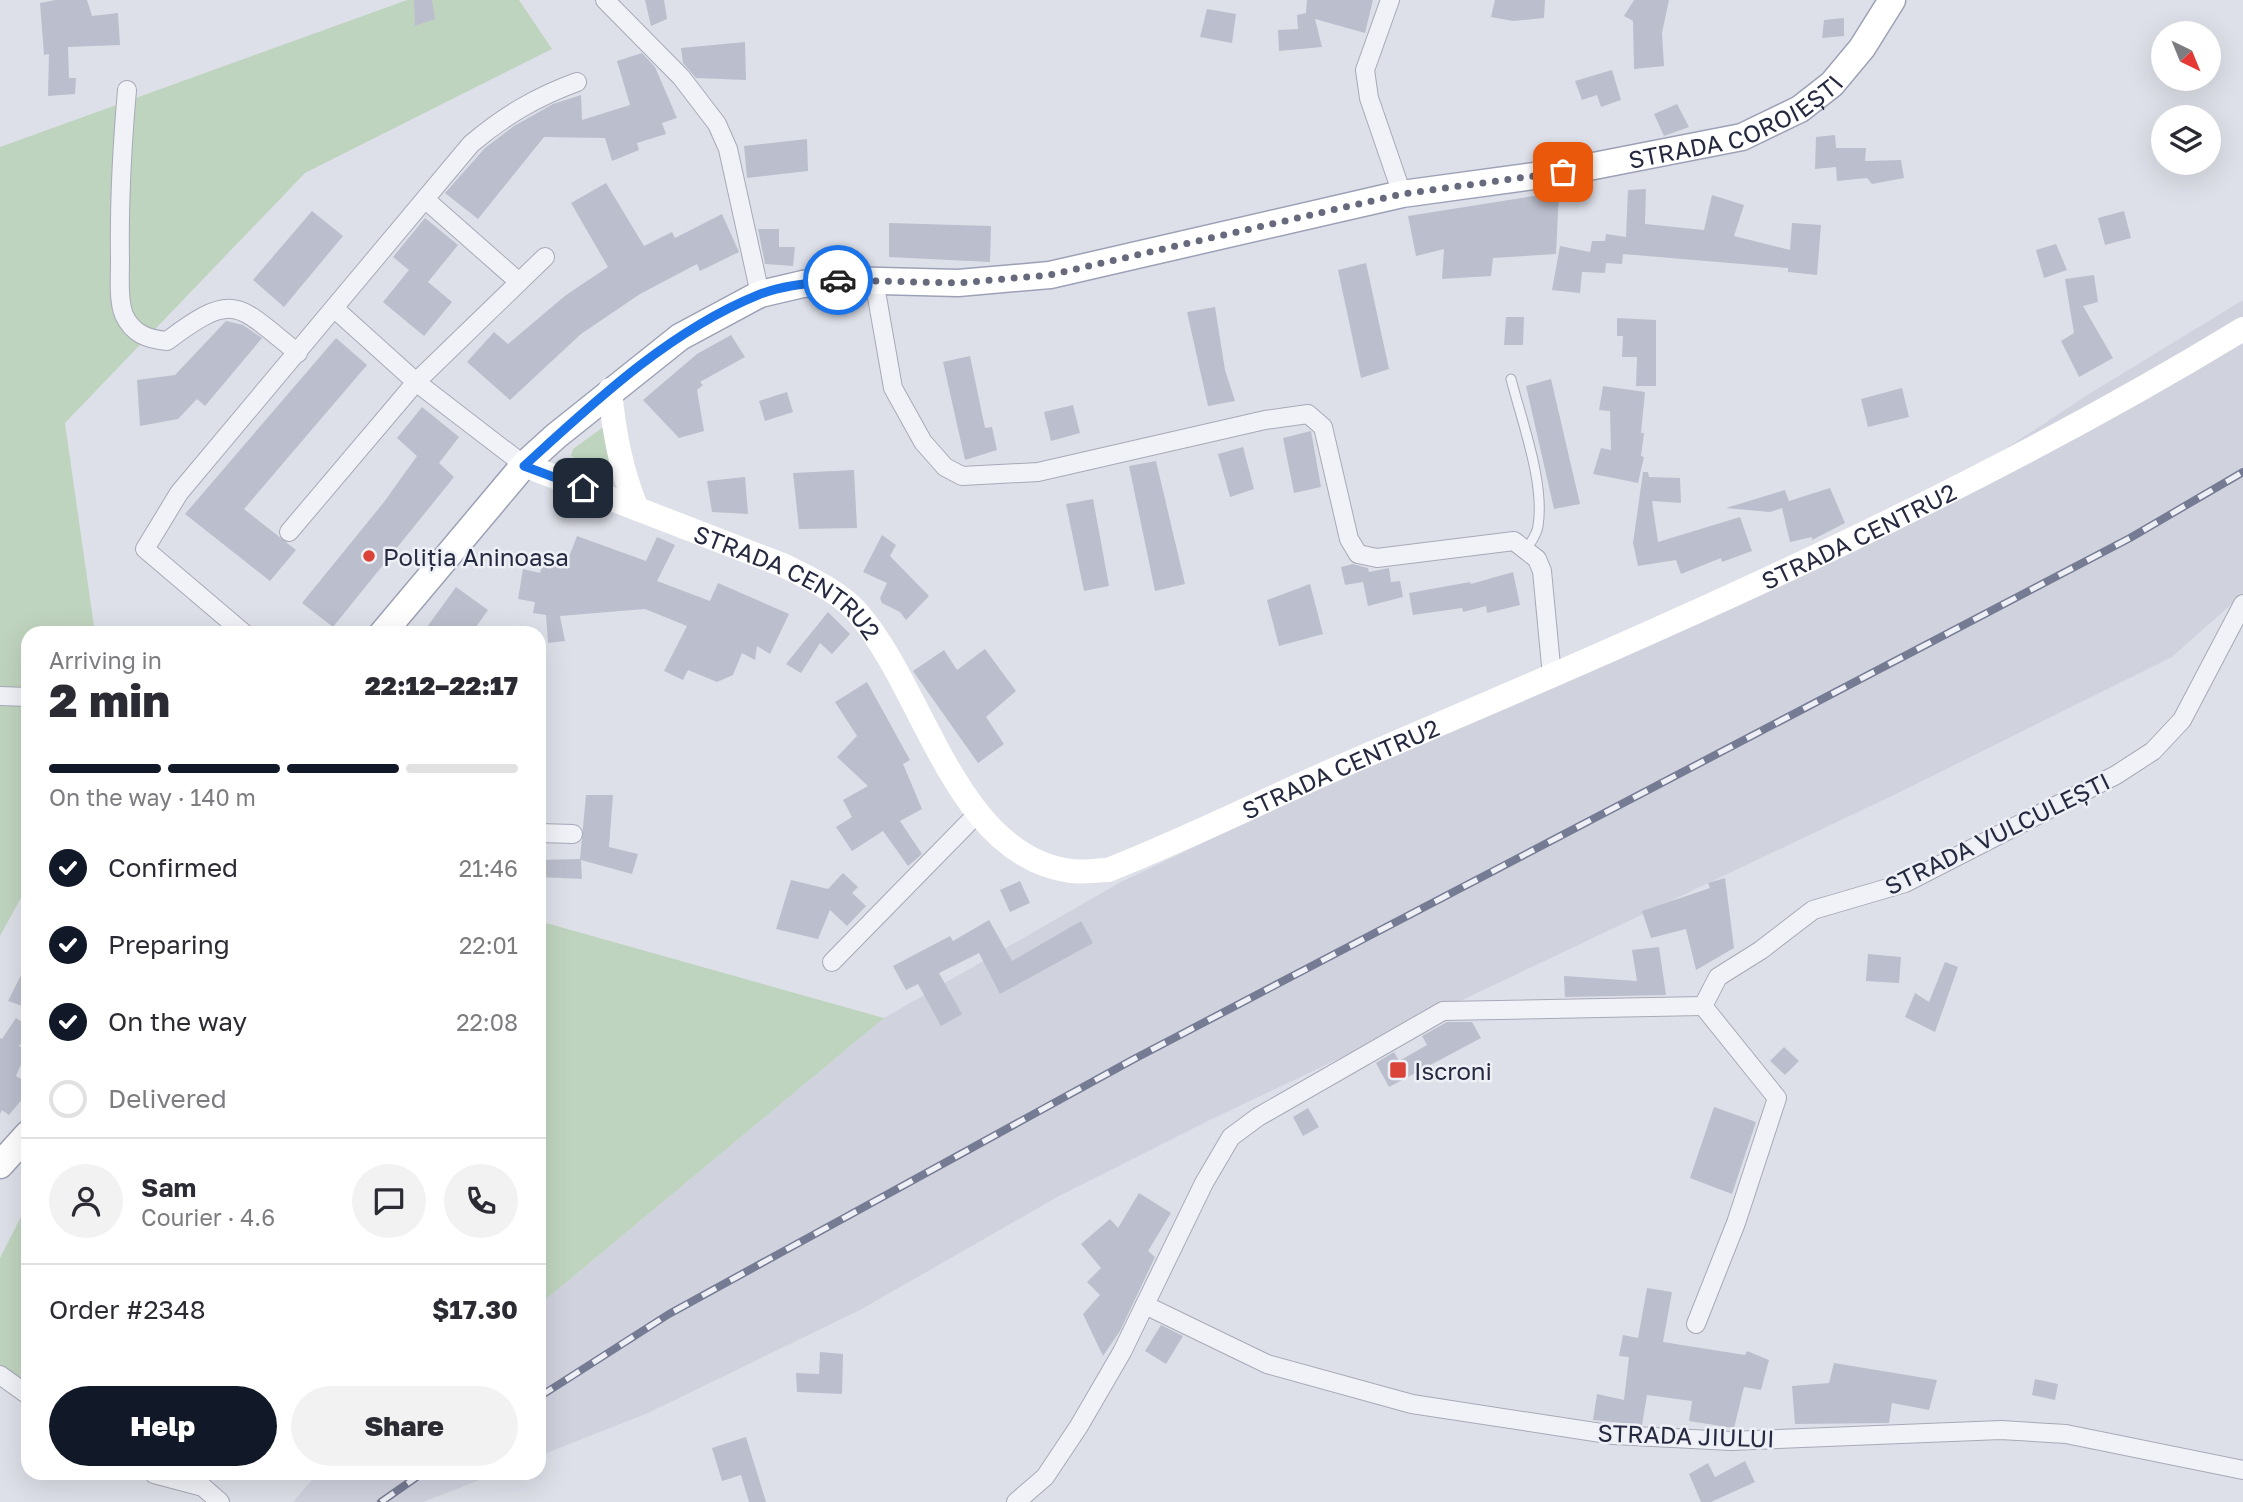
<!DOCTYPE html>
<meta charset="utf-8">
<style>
body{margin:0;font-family:"Golos Text",sans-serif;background:#f2f2f3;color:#2b2b33;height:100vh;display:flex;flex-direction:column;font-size:26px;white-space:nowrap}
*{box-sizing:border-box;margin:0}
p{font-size:23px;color:#7c7c81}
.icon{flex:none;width:38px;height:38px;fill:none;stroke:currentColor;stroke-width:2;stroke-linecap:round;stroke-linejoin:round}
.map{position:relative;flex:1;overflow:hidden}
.drawer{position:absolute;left:21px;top:626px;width:525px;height:854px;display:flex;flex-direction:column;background:#fff;border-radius:21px;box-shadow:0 7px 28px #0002}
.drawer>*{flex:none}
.needle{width:46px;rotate:137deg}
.buttons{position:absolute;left:2151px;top:21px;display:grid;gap:14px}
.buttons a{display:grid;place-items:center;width:70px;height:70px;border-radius:50%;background:#fff;box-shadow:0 7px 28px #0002;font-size:35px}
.pin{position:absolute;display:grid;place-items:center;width:60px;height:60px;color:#fff;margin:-30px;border-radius:14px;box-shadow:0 4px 10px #0006}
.courier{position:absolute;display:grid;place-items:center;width:70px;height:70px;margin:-35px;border:5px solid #1a73e8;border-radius:50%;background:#fff;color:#222;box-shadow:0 2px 9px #0007}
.headline em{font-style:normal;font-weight:800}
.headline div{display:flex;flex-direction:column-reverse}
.headline{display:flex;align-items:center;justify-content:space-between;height:119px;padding:0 28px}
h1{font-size:46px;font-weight:800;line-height:52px}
.bar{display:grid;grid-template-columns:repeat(4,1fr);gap:10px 7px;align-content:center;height:84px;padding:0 28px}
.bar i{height:9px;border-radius:5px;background:#e1e1e2}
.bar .on{background:#111827}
.bar p{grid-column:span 4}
.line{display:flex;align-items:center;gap:18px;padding:0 28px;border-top:2px solid #e1e1e2}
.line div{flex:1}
.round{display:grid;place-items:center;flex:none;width:74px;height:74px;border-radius:37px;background:#f2f2f3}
ol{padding:0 28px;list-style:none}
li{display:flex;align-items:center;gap:21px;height:77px}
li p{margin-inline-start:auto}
li .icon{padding:7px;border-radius:50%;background:#111827;color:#fff;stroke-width:4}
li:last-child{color:#7c7c81}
li i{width:38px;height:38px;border:4px solid #e1e1e2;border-radius:50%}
.primary-button{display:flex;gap:14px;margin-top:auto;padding:14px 28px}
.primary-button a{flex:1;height:80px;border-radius:42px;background:#111827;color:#fff;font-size:28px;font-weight:800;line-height:80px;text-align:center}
.primary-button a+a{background:#f2f2f3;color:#2b2b33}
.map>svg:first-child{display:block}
.built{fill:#d0d2de}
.green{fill:#bfd4bf}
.building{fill:#bbbecc}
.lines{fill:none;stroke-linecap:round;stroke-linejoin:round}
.lane-casing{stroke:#a7a9b7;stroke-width:11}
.street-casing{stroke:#a7a9b7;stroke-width:20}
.primary-casing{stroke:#9da1b6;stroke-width:29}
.lane{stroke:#f1f2f7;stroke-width:9}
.street{stroke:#f1f2f7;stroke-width:18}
.secondary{stroke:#fff;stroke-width:24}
.primary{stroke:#fff;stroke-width:26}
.rail-casing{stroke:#767b94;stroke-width:8}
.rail{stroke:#eef0f6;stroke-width:5;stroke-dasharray:16;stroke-linecap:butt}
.done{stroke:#666a7c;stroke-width:7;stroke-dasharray:0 12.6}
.route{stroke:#1a73e8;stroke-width:9}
.poi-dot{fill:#d94338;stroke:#eef0f6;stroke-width:2.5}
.labels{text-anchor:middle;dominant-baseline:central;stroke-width:5;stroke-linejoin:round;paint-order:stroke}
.street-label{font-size:24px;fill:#262a41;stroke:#eef0f6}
.poi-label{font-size:24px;fill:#262a41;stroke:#eef0f6;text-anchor:start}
</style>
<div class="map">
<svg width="2243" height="1502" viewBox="0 0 2243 1502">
<rect width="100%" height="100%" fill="#dee0e9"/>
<!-- built -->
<g class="built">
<polygon points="2243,300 2243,594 2172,657 1900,792 1212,1119 1059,1196 860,1310 648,1413 539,1456 539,1305 884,1018 1119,883 1748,583 1914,509 2092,392"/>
<polygon points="317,1474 495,1474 423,1502 293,1502"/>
</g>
<!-- green -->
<g class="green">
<polygon points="407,0 519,0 552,49 305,173 65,423 95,633 28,634 28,885 0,936 0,147"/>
<polygon points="606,425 615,479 571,456 573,449"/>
<polygon points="539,921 884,1018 539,1305"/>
<polygon points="28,1203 28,1383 0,1367 0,1258"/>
</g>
<!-- building -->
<g class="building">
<polygon points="55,0 87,0 92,16 118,13 120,45 68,47 69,78 76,78 75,94 48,96 49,54 44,55 40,3"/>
<polygon points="414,0 432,0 435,19 415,26"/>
<polygon points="645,0 664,0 667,19 651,26"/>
<polygon points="1307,0 1373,0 1365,33 1315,19 1322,47 1279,51 1278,30 1298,29 1297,15 1306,13"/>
<polygon points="1495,0 1545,0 1544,18 1513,21 1491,17"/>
<polygon points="1634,0 1669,0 1662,33 1664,66 1634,69 1633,21 1624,16"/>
<polygon points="1207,9 1236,14 1232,43 1200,37"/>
<polygon points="1844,18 1844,36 1822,38 1824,20"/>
<polygon points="745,42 746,80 696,78 683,63 681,48"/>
<polygon points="642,53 655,67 677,118 662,123 666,134 637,143 639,150 612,161 605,138 544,137 478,219 445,193 485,148 514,126 553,104 581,95 582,120 630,105 617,61"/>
<polygon points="1612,70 1621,100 1601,107 1597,95 1582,100 1575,81"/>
<polygon points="1677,104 1689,127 1664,136 1654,114"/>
<polygon points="1835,135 1836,148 1866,148 1865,161 1901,160 1904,178 1872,184 1867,178 1837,181 1836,167 1815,169 1816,137"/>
<polygon points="807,139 808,171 747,178 744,146"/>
<polygon points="606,183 644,246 672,232 675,238 722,214 739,252 700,271 697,264 640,294 581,334 510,400 467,362 494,332 508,344 566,295 608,267 571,203"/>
<polygon points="1646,189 1645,224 1704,230 1712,195 1744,205 1734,236 1790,250 1792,223 1821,225 1817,275 1788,272 1788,268 1623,254 1622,264 1606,263 1605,273 1582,272 1580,293 1552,290 1560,246 1590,252 1592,241 1605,241 1606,234 1626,237 1628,190"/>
<polygon points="1559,192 1556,254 1493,258 1491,276 1442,279 1444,249 1416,256 1408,216"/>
<polygon points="312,211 343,236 284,307 253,280"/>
<polygon points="2124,211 2131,238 2105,245 2098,218"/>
<polygon points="425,218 458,245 428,282 452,302 424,336 383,302 409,270 393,257"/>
<polygon points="889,223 991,226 990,262 889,257"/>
<polygon points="758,229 779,229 779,247 795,247 793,266 765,264"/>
<polygon points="2056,244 2067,270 2044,278 2036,250"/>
<polygon points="1366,263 1389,369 1361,378 1338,270"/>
<polygon points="2094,275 2098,302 2083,306 2113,358 2079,377 2061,341 2074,333 2065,279"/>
<polygon points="1215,307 1225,370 1235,401 1208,406 1187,312"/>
<polygon points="1506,317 1524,317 1523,345 1504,345"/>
<polygon points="1617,318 1656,320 1656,386 1636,386 1637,357 1622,357 1623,336 1617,336"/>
<polygon points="226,321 243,325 262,338 205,406 197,399 178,419 140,426 137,380 175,375"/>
<polygon points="731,335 745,357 700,382 703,385 697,390 704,431 679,438 643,400 697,354"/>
<polygon points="336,338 367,365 244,509 296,550 270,581 185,514"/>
<polygon points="970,356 985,428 992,427 997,450 965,460 943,362"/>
<polygon points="1551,379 1580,504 1554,509 1526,386"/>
<polygon points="1603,386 1645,392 1641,433 1644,433 1641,456 1644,457 1638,483 1593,474 1601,448 1611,450 1610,411 1599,410"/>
<polygon points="1902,388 1909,417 1868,427 1861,399"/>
<polygon points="787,392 793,412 765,421 759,401"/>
<polygon points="1073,405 1080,433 1051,441 1044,412"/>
<polygon points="422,407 459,437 439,463 454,477 333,627 302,603 384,502 417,456 397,438"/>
<polygon points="1311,431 1321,487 1294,493 1283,438"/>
<polygon points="1243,447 1254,489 1230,497 1218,454"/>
<polygon points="1156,461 1185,584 1155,591 1129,466"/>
<polygon points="854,470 857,528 799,529 793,473"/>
<polygon points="1643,472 1648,472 1649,477 1680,478 1681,503 1652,501 1658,542 1740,517 1752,551 1722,562 1721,558 1681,574 1676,560 1638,566 1633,543"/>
<polygon points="745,477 748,514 712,512 707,481"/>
<polygon points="1830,488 1845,523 1812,540 1812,537 1790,542 1782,508 1770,512 1726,508 1785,490 1789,501"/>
<polygon points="1093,499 1109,586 1084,591 1066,504"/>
<polygon points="882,535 896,545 890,556 929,596 906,620 900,612 882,603 880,598 887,583 863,572"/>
<polygon points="577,536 646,561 657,537 675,545 657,581 710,601 718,583 789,614 770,654 757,646 755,660 742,653 733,675 717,682 688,670 683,680 664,671 687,626 645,609 560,616 565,641 548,643 546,615 533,613 535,602 518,599 523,569 540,573 544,558 567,562"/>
<polygon points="1353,564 1368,568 1369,572 1389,568 1391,582 1400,581 1403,597 1368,606 1363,582 1345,585 1341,567"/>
<polygon points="1513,572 1520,605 1487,613 1486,606 1463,612 1462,608 1413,615 1409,593 1470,582 1471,584"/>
<polygon points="1310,584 1323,634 1279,646 1267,600"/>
<polygon points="456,587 488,610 471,634 422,634"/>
<polygon points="828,612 850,634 832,654 820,643 801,673 786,664"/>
<polygon points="985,649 1016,691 986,717 1004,744 978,763 913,671 944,650 957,670"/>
<polygon points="867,682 910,760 903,764 922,809 900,821 922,854 908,866 883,831 852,851 836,827 852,817 843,800 868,786 837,757 857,736 835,702"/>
<polygon points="586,795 613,795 609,847 638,854 632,874 581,860 582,879 539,877 539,860 580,859"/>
<polygon points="843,873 858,887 852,893 866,906 847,926 830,910 818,939 776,929 791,880 828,889"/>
<polygon points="1725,878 1734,948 1696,970 1686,929 1651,938 1642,911 1710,888 1708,883"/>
<polygon points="1020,881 1030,903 1010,912 1000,890"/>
<polygon points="989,920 1012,961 1081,921 1093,943 1000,994 979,953 939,973 962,1014 941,1026 918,984 906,990 893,966 950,936 953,941"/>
<polygon points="1659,947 1666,995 1565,997 1564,976 1637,981 1632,950"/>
<polygon points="1868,954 1901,957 1899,983 1866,981"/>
<polygon points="28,961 28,1008 8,1001"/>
<polygon points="1945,962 1958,967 1935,1032 1905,1017 1915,993 1929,1002"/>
<polygon points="16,1018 28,1026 28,1033 19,1046 27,1050 16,1076 28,1083 28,1092 9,1115 2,1110 0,1114 0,1038 2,1039"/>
<polygon points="1447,1022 1472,1022 1481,1038 1389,1087 1376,1063 1394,1052 1399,1061 1427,1045 1422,1036"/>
<polygon points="1784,1047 1799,1061 1785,1075 1770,1061"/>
<polygon points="1714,1107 1756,1122 1732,1194 1690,1178"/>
<polygon points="1308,1108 1319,1127 1303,1136 1293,1117"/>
<polygon points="1139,1193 1171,1213 1148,1251 1155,1257 1120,1331 1103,1356 1083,1314 1100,1295 1087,1282 1101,1268 1081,1244 1110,1219 1118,1228"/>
<polygon points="1647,1288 1672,1292 1663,1342 1745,1355 1747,1351 1769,1360 1761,1390 1744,1387 1734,1428 1689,1421 1692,1401 1647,1395 1642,1425 1593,1420 1597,1394 1624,1400 1629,1357 1619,1356 1623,1335 1638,1338"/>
<polygon points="1161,1325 1183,1336 1166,1364 1145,1351"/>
<polygon points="820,1352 843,1354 842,1394 797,1392 796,1373 819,1374"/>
<polygon points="1834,1363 1937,1380 1929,1410 1892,1403 1889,1423 1795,1424 1792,1386 1829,1383"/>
<polygon points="2035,1379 2058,1384 2055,1400 2032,1395"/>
<polygon points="746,1437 766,1502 749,1502 741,1475 722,1481 712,1448"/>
<polygon points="1745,1461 1755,1482 1711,1502 1701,1502 1689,1474 1708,1463 1715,1477"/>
</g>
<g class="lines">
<defs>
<path id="lane" d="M 1511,379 C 1522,422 1545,483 1538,526 C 1537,535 1530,543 1526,550"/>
<g id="street">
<polyline points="605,0 681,77 717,124 728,149 760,294"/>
<polyline points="1390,0 1365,70 1369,98 1402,194"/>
<path d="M 127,90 C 122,147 119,204 120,261 C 120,277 118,300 124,315 C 133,334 147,339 167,341 C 236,289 237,305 298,353"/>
<polyline points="426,200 519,282"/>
<polyline points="874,280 893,388 923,442 945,467 962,476 1038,472 1265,420 1308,414 1323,427 1349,539 1358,554 1377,558 1514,541 1537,559 1542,571 1552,676"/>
<polyline points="335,309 416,382 524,465"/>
<polyline points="289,532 416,382 545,257"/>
<path d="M 245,634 L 145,549 L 179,493 L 471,144 C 504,116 536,97 577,82"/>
<polyline points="0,696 28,697"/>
<polyline points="539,833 573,834"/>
<polyline points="832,962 977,814"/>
<polyline points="1703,1006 1718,977 1761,950 1813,910 1905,883 2116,775 2153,751 2182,720 2243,604"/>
<polyline points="1145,1305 1267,1364 1412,1404 1614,1435 1731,1441 2001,1430 2066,1434 2243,1470"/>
<polyline points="1696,1324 1736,1223 1777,1098 1703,1006"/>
<polyline points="0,1375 28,1395"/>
<polyline points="154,1474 203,1487 220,1502"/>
<polyline points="1016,1502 1045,1477 1079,1426 1122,1352 1204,1183 1231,1137 1258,1117 1443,1011 1703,1006"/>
</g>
<g id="primary">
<path id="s2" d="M 382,634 L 524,465 L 556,436 L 680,337 L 760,294 L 803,284 L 842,280 L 958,283 L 1050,275 L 1402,194 L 1563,172 L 1742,137 L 1800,109 L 1832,84 L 1862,48 L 1892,0"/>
<polyline points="0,1165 28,1134"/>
</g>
</defs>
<!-- lane casing -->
<use href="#lane" class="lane-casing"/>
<!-- street casing -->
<use href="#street" class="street-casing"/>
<!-- primary casing -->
<use href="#primary" class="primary-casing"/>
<!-- lane -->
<use href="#lane" class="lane"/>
<!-- street -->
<use href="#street" class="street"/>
<!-- secondary -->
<g class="secondary">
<path d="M 610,390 C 614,433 621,470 637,509"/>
<path id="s1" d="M 524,465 L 785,566 C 810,579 838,591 857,612 C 925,689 955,856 1071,871 C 1083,873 1096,870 1108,870 C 1202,833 1292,786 1386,747 C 1679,622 1971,495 2243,329"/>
</g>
<!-- primary -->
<use href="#primary" class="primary"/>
<defs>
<g id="rail">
<polyline points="539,1397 669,1314 1134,1059 2130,538 2243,472"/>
<polyline points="381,1502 421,1474"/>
</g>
</defs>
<!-- rail casing -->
<use href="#rail" class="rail-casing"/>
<!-- rail -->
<use href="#rail" class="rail"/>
</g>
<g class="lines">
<!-- done -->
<polyline class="done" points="838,280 958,283 1050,275 1402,194 1563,172"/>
<!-- route -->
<path class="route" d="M 583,488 L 524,466 C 594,402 669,331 758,295 C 783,285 812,283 838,280"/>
</g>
<!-- markers -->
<g class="poi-dot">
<circle cx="369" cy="556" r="7"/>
<rect x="1389" y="1061" width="18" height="18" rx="3.5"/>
</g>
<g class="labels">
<!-- street labels -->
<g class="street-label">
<text stroke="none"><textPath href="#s2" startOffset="1510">STRADA COROIEȘTI</textPath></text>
<text stroke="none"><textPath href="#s1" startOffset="1572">STRADA CENTRU2</textPath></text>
<text stroke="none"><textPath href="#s1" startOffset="290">STRADA CENTRU2</textPath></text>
<text stroke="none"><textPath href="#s1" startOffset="1004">STRADA CENTRU2</textPath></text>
<text transform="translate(1997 833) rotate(-26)">STRADA VULCULEȘTI</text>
<text transform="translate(1686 1435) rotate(2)">STRADA JIULUI</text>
</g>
<!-- poi labels -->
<g class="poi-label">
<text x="383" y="556">Poliția Aninoasa</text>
<text x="1414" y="1070">Iscroni</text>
</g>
</g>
</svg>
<div class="buttons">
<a><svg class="needle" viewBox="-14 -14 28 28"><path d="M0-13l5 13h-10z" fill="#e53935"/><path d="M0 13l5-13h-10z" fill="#7c7c81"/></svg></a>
<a><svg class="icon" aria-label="layers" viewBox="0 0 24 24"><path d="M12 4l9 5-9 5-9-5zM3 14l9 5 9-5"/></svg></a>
</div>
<div class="pin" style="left:1563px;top:172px;background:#ea580c"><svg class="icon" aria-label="bag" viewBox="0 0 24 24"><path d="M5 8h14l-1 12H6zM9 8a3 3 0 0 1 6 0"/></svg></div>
<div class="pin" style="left:583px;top:488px;background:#1f2937"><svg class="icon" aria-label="home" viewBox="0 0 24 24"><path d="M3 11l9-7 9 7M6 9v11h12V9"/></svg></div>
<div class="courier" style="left:838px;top:280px"><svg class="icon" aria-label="car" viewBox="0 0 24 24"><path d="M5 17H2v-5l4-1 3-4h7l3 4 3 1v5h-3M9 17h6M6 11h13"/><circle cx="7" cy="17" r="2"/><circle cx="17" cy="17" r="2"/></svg></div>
<section class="drawer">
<div class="headline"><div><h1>2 min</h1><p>Arriving in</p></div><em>22:12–22:17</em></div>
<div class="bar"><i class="on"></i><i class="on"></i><i class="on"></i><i></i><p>On the way · 140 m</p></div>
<ol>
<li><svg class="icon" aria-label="check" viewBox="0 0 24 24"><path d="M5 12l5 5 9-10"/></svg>Confirmed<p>21:46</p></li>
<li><svg class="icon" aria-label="check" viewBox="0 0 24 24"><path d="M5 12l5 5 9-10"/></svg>Preparing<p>22:01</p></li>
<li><svg class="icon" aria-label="check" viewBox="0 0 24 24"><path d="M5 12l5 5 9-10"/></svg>On the way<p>22:08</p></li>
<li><i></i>Delivered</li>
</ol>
<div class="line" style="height:126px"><a class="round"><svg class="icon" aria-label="person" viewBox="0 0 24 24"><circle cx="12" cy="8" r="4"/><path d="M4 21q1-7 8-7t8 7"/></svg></a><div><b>Sam</b><p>Courier · 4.6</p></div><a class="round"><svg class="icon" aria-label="chat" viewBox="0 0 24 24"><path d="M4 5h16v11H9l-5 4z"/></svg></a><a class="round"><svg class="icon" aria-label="phone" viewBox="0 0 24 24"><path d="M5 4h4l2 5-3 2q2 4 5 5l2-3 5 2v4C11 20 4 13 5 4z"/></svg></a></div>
<div class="line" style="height:91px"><div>Order #2348</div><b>$17.30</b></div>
<div class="primary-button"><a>Help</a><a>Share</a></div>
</section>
</div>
